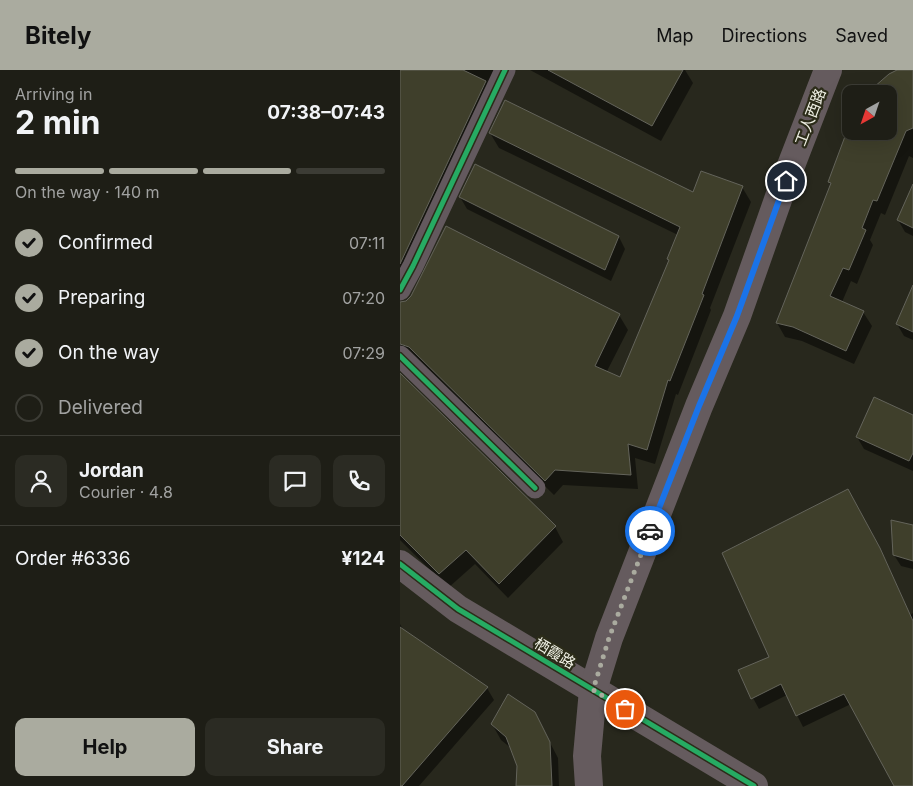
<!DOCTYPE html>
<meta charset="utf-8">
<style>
body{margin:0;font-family:Inter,"Noto Sans SC",sans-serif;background:#2b2b23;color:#f1f3f6;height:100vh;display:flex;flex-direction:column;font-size:19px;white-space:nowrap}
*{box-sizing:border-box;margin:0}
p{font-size:16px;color:#a1a2a1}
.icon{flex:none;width:28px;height:28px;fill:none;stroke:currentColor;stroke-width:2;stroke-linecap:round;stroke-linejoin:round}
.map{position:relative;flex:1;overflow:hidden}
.sheet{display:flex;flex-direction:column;background:#1e1e16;width:400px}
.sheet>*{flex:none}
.needle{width:32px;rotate:220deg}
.tools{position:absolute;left:442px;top:15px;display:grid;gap:10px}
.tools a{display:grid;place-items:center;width:55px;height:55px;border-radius:10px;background:#1e1e16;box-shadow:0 5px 20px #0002,0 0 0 1px #3c3c35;font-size:25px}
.pin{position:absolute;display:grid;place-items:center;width:42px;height:42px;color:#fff;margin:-21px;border:2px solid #fff;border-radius:50%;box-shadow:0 1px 5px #0007}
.courier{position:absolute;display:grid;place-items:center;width:50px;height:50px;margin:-25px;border:4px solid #1a73e8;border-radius:50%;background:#fff;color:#222;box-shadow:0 1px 6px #0007}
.head em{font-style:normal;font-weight:700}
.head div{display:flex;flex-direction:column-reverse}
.head{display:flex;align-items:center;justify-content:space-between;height:85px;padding:0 15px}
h1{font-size:32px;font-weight:700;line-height:38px}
.bar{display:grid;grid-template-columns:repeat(4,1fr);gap:8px 5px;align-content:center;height:60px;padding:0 15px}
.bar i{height:6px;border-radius:4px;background:#3c3c35}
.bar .active{background:#aaab9f}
.bar p{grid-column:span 4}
.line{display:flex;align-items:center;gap:12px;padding:0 15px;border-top:1px solid #3c3c35}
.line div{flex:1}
.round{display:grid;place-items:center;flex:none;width:52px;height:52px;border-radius:10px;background:#2b2b23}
ol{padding:0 15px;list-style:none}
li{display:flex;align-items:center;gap:15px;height:55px}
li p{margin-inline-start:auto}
li .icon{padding:5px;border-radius:50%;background:#aaab9f;color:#111;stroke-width:4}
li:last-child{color:#a1a2a1}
li i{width:28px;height:28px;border:2px solid #3c3c35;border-radius:50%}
.action{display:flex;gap:10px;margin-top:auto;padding:10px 15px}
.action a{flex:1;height:58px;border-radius:10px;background:#aaab9f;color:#111;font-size:20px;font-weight:700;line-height:58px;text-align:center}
.action a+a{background:#2b2b23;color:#f1f3f6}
header{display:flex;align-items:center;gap:30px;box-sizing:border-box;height:70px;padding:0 25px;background:#aaab9f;color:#111}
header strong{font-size:24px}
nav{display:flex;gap:28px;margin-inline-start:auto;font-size:18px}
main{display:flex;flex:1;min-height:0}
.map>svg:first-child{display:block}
.shadow{fill:#0007}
.building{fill:#3f3f2b;stroke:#64645b}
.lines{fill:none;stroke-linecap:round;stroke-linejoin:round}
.street{stroke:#63595e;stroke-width:21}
.secondary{stroke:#655b5e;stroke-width:28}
.cycleway-casing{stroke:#2c2c19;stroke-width:8}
.cycleway{stroke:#26ab63;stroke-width:5}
.done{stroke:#aaab9f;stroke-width:5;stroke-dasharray:0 9}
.route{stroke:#1a73e8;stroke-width:6}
.labels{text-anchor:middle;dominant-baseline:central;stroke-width:4.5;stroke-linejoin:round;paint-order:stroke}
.street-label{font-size:15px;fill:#f0f1e5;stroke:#2c2c19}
</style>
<header>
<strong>Bitely</strong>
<nav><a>Map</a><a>Directions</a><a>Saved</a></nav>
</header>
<main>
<section class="sheet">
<div class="head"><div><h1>2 min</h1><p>Arriving in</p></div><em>07:38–07:43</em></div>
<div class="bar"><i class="active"></i><i class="active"></i><i class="active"></i><i></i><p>On the way · 140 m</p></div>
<ol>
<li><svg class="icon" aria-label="check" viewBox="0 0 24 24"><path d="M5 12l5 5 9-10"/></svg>Confirmed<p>07:11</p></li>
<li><svg class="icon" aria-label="check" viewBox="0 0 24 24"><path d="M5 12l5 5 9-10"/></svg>Preparing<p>07:20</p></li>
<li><svg class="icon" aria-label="check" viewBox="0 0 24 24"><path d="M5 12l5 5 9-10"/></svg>On the way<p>07:29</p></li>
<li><i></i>Delivered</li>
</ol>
<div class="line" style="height:90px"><a class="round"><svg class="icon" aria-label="person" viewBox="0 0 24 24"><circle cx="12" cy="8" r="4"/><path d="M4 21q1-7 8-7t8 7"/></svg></a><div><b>Jordan</b><p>Courier · 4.8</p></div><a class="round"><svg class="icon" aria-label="chat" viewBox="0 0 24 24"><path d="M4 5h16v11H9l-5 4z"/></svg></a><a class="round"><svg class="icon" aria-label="phone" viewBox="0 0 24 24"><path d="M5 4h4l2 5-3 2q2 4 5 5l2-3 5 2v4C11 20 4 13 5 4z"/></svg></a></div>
<div class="line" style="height:65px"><div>Order #6336</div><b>¥124</b></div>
<div class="action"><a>Help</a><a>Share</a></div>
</section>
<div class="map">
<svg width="513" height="716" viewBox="0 0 513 716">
<rect width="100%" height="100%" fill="#28281d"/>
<!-- shadow -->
<g class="shadow">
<polygon points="0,0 113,0 0,226"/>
<polygon points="130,0 285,0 293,13 261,71"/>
<polygon points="500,0 513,0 513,88 509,86 485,145 481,143 470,170 473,175 457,214 451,211 442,232 463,242 472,256 454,294 402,271 385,267 377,253 431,116 429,112 451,53 451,61 489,61 489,24"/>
<polygon points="90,63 294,124 342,117 351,132 310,238 311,240 278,325 276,324 255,394 235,388 238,419 163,415 154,425 18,291 0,291 0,233 219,245 228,260 206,303 220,309 270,192 268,189 278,165 99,78"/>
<polygon points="513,117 513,166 505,162 498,150"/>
<polygon points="60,127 155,137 219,167 225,179 211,211 67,139"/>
<polygon points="513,218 513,270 504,266 497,254"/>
<polygon points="0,305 155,457 163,472 108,528 75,494 48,518 0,470"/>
<polygon points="513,346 513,401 464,379 457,367"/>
<polygon points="454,432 486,491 510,545 513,543 513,716 495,716 451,634 403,657 387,625 359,639 353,628 370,587"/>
<polygon points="513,457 513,499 501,496 494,485"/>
<polygon points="0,554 4,561 87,618 94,630 19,716 0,716"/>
<polygon points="92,654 143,659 158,688 159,716 118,716 118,696 111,678 101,670"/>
</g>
<!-- building -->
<g class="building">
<polygon points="0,0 63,0 86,11 0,194"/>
<polygon points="148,0 283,0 252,56"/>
<polygon points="497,0 513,0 513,58 506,61 477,131 473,130 462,158 466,160 449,200 443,198 430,226 464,241 446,281 393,257 376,253 431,113 428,112 447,61 489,61 489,24 466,24 489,4"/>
<polygon points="105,30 293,122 301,101 343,116 302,224 304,225 270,311 268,310 247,380 228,374 231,405 155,400 145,411 9,277 0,274 0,232 6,231 11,226 46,156 220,244 195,296 220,307 269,190 267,189 280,157 89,63"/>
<polygon points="75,94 219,166 205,200 59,127"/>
<polygon points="513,114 513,158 497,150"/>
<polygon points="513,215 513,262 496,254"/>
<polygon points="0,303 156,456 99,514 66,480 39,504 0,465"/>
<polygon points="474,327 513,345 513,383 509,391 456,367"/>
<polygon points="448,419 480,478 513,551 513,716 494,716 444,624 396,646 381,614 351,629 338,600 369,587 322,483"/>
<polygon points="491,450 513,455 513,491 493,485"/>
<polygon points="0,557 88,617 2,716 0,716"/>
<polygon points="108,624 135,642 150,672 152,716 116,716 117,696 106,667 91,654"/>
</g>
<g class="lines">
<!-- street -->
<g class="street">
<polyline points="0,220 13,196 105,0"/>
<polyline points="0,286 135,418"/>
</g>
<!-- secondary -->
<g class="secondary">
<polyline points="0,494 58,539 354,716"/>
<polyline points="189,716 187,686 193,620 209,568 299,336 337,246 380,124 428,0"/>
</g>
<defs>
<g id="cycleway">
<polyline points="0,220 13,196 105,0"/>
<polyline points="0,286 135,418"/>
<polyline points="0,494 58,539 354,716"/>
</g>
</defs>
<!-- cycleway casing -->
<use href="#cycleway" class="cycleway-casing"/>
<!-- cycleway -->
<use href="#cycleway" class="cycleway"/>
</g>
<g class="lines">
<!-- done -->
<polyline class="done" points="225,639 193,620 209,568 250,461"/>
<!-- route -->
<polyline class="route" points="250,461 299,336 337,246 386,111"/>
</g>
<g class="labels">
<!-- street labels -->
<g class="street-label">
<text transform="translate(410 47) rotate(-69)">工人西路</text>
<text transform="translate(155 583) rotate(31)">栖霞路</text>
</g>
</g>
</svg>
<div class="tools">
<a><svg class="needle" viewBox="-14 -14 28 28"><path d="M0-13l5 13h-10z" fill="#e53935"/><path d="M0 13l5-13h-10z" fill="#a1a2a1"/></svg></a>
</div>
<div class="pin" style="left:225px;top:639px;background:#ea580c"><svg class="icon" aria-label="bag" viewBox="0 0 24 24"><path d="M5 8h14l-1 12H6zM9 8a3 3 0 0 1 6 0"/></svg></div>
<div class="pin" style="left:386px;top:111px;background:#1f2937"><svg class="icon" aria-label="home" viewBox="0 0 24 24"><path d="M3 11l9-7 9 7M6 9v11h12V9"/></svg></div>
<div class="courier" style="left:250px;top:461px"><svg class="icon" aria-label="car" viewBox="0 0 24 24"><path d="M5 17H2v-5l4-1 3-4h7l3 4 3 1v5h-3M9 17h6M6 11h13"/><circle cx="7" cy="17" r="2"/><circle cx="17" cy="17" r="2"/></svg></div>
</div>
</main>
